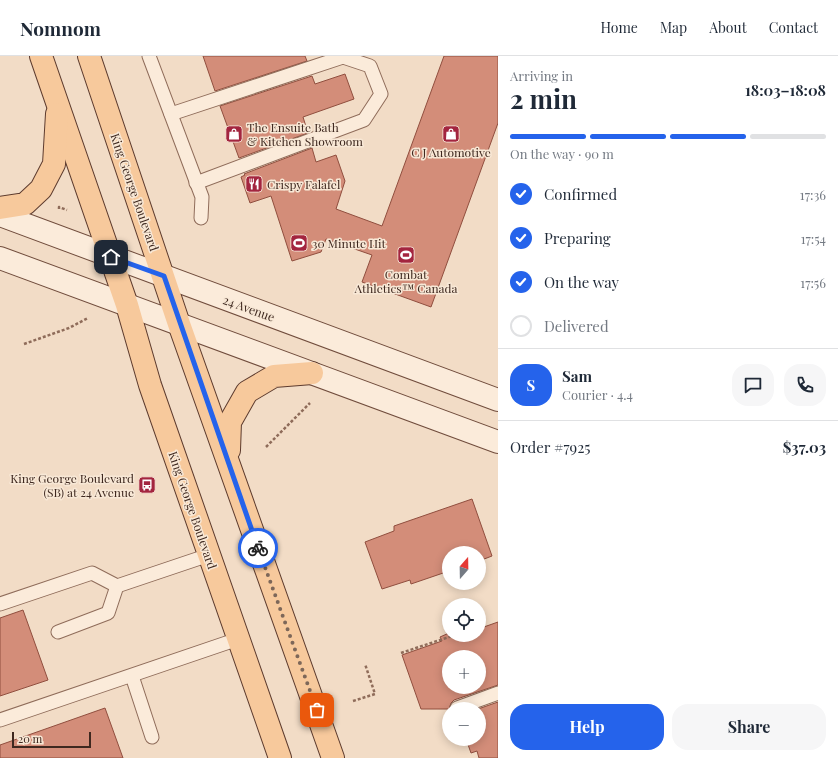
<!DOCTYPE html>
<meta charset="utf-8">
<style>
body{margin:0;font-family:"Playfair Display",serif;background:#f6f6f7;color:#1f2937;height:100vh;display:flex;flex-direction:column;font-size:15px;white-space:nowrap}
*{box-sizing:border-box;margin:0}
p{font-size:13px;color:#747a83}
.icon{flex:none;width:22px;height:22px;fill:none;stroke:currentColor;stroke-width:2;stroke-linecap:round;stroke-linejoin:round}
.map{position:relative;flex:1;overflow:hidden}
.panel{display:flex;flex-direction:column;background:#fff;width:340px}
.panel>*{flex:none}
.needle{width:26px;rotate:20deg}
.fabs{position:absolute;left:442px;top:490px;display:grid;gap:8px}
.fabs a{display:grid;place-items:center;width:44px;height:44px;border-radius:50%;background:#fff;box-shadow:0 2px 10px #0003;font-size:20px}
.scale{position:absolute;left:12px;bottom:10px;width:79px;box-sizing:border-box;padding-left:4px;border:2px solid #3e281f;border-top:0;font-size:11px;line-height:14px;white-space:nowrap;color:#3e281f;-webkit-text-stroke:3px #f8e8d6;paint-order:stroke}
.pin{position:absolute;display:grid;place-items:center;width:34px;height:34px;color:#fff;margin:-17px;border-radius:8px;box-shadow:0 2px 6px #0006}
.courier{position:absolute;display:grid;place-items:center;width:40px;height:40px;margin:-20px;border:3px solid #2563eb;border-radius:50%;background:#fff;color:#222;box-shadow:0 1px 5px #0007}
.head em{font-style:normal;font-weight:700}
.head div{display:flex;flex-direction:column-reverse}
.head{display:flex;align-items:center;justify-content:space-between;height:68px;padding:0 12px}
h1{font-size:26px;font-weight:700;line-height:30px}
.bar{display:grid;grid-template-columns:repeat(4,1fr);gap:6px 4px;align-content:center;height:48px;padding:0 12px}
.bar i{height:5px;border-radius:3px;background:#e0e1e3}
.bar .on{background:#2563eb}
.bar p{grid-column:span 4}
.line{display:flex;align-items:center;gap:10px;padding:0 12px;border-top:1px solid #e0e1e3}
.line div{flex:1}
.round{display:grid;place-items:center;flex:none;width:42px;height:42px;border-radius:16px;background:#f6f6f7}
ol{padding:0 12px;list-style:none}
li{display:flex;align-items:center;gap:12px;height:44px}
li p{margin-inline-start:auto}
li .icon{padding:4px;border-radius:50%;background:#2563eb;color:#fff;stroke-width:4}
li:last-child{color:#747a83}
li i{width:22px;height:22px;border:2px solid #e0e1e3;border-radius:50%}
.primary-button{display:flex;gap:8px;margin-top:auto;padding:8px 12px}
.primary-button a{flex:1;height:46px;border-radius:16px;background:#2563eb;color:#fff;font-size:16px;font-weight:700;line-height:46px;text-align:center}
.primary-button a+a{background:#f6f6f7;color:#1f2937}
header{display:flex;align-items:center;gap:24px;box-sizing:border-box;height:56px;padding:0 20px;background:#fff;border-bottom:1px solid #e0e1e3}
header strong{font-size:19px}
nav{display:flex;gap:22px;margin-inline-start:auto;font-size:14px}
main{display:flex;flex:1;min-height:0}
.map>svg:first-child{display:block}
.building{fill:#d38d79;stroke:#904e3e;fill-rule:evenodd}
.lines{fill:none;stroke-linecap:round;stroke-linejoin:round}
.lane-casing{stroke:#8f6c5a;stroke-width:15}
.secondary-casing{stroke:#714d3d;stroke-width:24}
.primary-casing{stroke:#5d3b2e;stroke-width:24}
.path{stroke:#8f6c5a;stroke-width:2.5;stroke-dasharray:3 2;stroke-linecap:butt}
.lane{stroke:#fbebda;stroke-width:13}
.secondary{stroke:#fbebda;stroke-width:22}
.primary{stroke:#f7c99c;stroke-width:22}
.done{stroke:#7d6759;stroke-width:4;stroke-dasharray:0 7.2}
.route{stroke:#2563eb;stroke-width:5}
.labels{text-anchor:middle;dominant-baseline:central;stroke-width:3;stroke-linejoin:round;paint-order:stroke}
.poi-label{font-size:12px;fill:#3e281f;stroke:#f8e8d6;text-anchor:start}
.street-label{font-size:12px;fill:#3e281f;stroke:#f8e8d6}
</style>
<header>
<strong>Nomnom</strong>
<nav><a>Home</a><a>Map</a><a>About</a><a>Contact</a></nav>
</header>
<main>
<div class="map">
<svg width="498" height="702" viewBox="0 0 498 702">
<rect width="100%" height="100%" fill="#f2dcc6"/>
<!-- building -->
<g class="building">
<polygon points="203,0 305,0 307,5 215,35"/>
<polygon points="444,0 498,0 498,67 431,251 362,226 372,199 326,183 321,196 292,205 271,140 250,147 241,121 245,119 244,118 312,92 316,106 336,99 345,125 336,153 382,170"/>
<polygon points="345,18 354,43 303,61 308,77 239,102 220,50 312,20 315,28"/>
<polygon points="472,443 492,500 479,505 479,497 449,497 449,515 411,528 410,524 382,533 365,486 394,475 394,470"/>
<polygon points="23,554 48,624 0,640 0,562"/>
<path d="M 498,566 L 498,629 L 454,644 L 451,647 L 449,653 L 421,653 L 402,599 L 442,585 L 440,581 L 449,577 L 449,579 L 479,579 L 479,567 L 481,572 ZM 449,601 L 479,601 L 479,631 L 449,631 Z"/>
<polygon points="498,646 498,702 479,702 477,695 471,697 466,683 479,683 479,653 478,653"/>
<polygon points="105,652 123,702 0,702 0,689"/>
</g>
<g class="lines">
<defs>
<g id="lane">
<polyline points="149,0 202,141 201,162"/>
<polyline points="171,58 343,1 370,10 381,38 364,64 196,127"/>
<polyline points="0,548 92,517 117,530"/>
<polyline points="58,576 108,557 117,530 209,499"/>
<polyline points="132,620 152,681"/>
<polyline points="457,652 498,637"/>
<polyline points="0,664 238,583"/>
</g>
<g id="secondary">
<polyline points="0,159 498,344"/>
<polyline points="0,202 498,386"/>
</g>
<g id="primary">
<polyline points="41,0 127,249 150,329 280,702"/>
<polyline points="89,0 179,268 333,702"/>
<polyline points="0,152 25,148 41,133 54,108 57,58"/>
<polyline points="229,394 230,366 247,336 274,320 312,317"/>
</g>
</defs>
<!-- lane casing -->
<use href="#lane" class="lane-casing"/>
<!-- secondary casing -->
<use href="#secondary" class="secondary-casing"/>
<!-- primary casing -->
<use href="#primary" class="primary-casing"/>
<!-- path -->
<g class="path">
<polyline points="59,153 59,151 67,154"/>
<polyline points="24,288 69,272 88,262"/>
<polyline points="266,391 310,347"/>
<polyline points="401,597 455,579"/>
<polyline points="353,645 375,638 365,608"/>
</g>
<!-- lane -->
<use href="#lane" class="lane"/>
<!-- secondary -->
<use href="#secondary" class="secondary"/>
<!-- primary -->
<use href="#primary" class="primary"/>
</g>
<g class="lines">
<!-- done -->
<polyline class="done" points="258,492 317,654"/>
<!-- route -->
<polyline class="route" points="111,201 164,220 258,492"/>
</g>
<!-- icons -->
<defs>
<symbol id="shop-square" viewBox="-11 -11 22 22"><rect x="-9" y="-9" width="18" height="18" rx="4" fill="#a3253f" stroke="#f8e8d6"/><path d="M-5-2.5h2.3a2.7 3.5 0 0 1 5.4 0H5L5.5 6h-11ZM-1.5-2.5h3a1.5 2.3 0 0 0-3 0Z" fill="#fff"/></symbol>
<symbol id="restaurant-square" viewBox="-11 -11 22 22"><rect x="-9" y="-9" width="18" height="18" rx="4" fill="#a3253f" stroke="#f8e8d6"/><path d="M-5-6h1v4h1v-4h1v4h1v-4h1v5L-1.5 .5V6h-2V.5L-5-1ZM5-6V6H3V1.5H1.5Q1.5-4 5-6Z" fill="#fff"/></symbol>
<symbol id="stadium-square" viewBox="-11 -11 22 22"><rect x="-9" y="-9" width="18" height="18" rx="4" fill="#a3253f" stroke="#f8e8d6"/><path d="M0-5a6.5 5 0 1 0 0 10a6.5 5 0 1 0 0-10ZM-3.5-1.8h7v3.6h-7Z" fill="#fff"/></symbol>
<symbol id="bus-square" viewBox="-11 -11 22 22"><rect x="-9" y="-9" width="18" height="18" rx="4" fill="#a3253f" stroke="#f8e8d6"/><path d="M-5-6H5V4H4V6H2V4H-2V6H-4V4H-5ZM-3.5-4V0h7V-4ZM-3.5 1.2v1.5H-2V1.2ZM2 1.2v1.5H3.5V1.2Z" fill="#fff"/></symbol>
</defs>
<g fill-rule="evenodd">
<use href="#shop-square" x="224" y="68" width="20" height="20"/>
<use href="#shop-square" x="441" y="68" width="20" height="20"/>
<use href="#restaurant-square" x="244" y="118" width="20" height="20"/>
<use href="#stadium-square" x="289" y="177" width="20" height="20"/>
<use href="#stadium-square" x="396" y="189" width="20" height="20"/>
<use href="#bus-square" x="137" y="419" width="20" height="20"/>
</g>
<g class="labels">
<!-- poi labels -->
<g class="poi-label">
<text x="247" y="71">The Ensuite Bath<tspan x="247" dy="14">&amp; Kitchen Showroom</tspan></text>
<text x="451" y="96" text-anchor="middle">C J Automotive</text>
<text x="267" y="128">Crispy Falafel</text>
<text x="312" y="187">30 Minute Hit</text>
<text x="406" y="218" text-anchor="middle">Combat<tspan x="406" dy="14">Athletics™ Canada</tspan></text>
<text x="134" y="422" text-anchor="end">King George Boulevard<tspan x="134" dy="14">(SB) at 24 Avenue</tspan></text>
</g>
<!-- street labels -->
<g class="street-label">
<text transform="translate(135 136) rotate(71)">King George Boulevard</text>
<text transform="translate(249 252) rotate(20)">24 Avenue</text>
<text transform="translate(193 454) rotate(71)">King George Boulevard</text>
</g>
</g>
</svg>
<div class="fabs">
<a><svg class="needle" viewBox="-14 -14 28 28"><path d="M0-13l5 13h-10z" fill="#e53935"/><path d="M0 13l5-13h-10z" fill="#747a83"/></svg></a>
<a><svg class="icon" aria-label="locate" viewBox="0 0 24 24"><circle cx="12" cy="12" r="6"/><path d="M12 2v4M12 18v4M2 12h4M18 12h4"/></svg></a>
<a>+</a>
<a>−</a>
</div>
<div class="scale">20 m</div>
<div class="pin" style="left:317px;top:654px;background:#ea580c"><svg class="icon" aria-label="bag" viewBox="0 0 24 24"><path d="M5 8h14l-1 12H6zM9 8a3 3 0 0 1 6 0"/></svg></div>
<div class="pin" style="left:111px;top:201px;background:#1f2937"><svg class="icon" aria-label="home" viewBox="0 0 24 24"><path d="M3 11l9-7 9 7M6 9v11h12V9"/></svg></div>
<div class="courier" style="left:258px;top:492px"><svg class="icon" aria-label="bike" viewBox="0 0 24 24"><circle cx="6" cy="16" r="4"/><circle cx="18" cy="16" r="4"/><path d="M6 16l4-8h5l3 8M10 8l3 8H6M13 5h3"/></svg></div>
</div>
<section class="panel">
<div class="head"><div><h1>2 min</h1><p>Arriving in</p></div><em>18:03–18:08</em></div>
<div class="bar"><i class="on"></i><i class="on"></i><i class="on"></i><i></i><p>On the way · 90 m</p></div>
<ol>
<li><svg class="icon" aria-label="check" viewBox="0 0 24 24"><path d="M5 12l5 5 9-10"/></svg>Confirmed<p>17:36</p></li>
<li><svg class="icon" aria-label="check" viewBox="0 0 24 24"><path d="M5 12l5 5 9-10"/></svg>Preparing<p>17:54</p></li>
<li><svg class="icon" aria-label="check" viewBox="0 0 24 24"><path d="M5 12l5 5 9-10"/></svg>On the way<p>17:56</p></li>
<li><i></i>Delivered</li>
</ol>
<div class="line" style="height:72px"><b class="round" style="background:#2563eb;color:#fff">S</b><div><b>Sam</b><p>Courier · 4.4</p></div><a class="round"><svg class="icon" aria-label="chat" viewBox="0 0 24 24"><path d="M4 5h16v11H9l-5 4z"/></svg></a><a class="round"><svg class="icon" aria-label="phone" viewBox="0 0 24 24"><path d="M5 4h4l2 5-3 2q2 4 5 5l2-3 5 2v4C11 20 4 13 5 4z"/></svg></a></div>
<div class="line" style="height:52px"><div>Order #7925</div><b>$37.03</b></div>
<div class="primary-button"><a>Help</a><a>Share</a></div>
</section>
</main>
